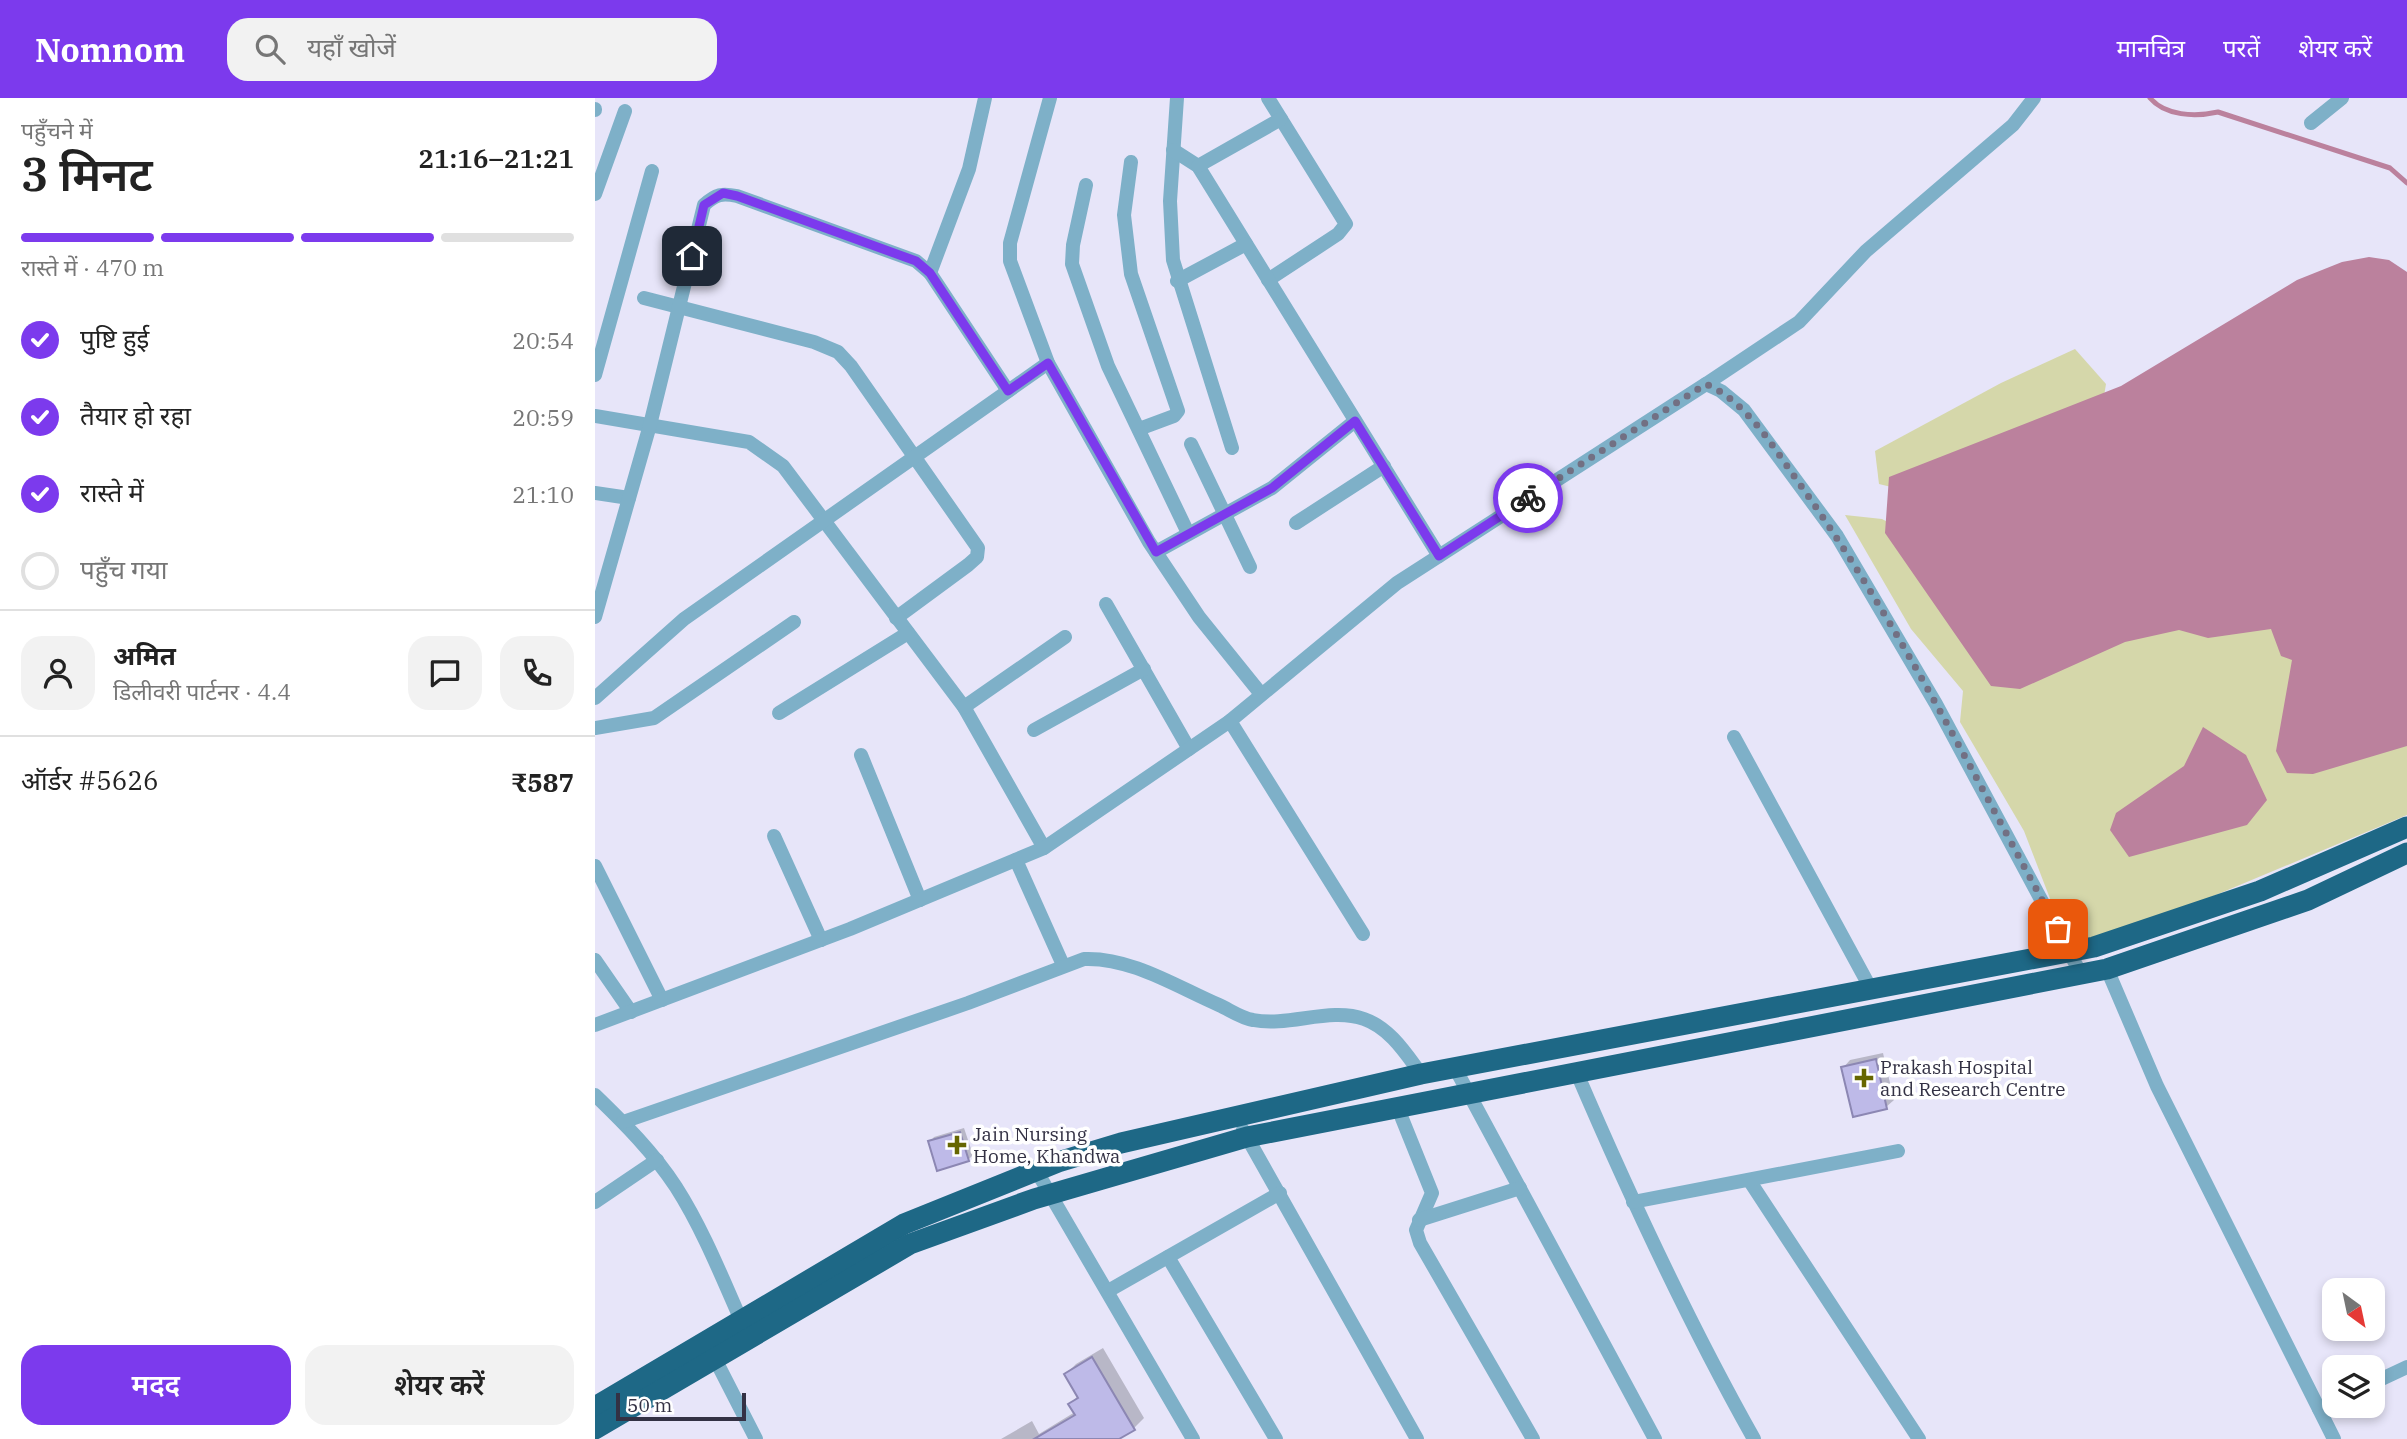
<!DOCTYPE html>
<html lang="hi">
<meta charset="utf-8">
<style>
body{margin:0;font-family:"IBM Plex Serif","Noto Sans Devanagari",serif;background:#f2f2f2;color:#222;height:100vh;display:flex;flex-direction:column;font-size:26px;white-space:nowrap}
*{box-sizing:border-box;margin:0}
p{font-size:23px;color:#767676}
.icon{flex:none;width:38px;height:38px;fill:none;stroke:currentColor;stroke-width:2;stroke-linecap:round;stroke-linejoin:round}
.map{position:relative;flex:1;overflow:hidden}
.panel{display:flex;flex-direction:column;background:#fff;width:595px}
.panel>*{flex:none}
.needle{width:46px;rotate:147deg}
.tools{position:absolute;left:1727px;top:1180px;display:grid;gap:14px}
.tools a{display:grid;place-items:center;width:63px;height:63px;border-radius:14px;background:#fff;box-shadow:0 4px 10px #0003;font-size:35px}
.scale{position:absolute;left:21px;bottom:18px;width:130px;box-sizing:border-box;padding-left:7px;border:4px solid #333144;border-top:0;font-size:19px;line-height:24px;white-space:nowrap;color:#333144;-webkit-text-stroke:5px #fff;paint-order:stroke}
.pin{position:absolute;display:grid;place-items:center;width:60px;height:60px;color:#fff;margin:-30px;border-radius:14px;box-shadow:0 4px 10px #0006}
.courier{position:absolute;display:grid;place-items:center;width:70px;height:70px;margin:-35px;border:5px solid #7c3aed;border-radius:50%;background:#fff;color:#222;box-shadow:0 2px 9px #0007}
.headline em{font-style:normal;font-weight:600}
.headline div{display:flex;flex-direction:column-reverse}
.headline{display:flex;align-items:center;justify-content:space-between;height:119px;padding:0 21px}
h1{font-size:46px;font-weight:600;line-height:52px}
.bar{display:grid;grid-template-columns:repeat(4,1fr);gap:10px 7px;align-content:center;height:84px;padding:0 21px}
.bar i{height:9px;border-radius:5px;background:#e0e0e0}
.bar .selected{background:#7c3aed}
.bar p{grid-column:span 4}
.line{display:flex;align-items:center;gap:18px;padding:0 21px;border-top:2px solid #e0e0e0}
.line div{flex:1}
.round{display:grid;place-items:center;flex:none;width:74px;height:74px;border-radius:21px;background:#f2f2f2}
ol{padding:0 21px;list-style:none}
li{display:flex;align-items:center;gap:21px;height:77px}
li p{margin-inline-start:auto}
li .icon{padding:7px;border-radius:50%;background:#7c3aed;color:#fff;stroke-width:4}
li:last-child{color:#767676}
li i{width:38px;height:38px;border:4px solid #e0e0e0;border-radius:50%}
.primary-button{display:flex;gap:14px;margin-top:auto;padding:14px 21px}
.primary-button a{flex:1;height:80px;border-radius:21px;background:#7c3aed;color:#fff;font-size:28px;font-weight:600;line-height:80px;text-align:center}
.primary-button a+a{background:#f2f2f2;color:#222}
header{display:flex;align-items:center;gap:42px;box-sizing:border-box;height:98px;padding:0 35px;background:#7c3aed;color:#fff}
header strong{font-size:33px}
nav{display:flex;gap:38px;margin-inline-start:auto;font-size:24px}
.search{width:490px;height:63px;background:#f2f2f2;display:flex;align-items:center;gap:18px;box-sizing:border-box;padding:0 24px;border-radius:21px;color:#767676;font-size:26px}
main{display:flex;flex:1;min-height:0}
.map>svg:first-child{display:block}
.green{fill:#d5d7aa}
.water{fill:#bb819d}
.shadow{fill:#0003}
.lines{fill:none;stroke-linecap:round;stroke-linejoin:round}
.stream{stroke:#bb819d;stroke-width:5}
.building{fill:#bebae8;stroke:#8c87b3;stroke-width:2}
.street{stroke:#7eb0c8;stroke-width:14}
.highway{stroke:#1e6886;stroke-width:21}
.done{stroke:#727083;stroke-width:7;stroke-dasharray:0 12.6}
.route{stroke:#7c3aed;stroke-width:9}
.poi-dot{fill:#660;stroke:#fff;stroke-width:2.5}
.labels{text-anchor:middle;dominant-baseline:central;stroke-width:7;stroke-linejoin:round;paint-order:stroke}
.poi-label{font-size:19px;fill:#333144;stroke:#fff;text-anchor:start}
</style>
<header>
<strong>Nomnom</strong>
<div class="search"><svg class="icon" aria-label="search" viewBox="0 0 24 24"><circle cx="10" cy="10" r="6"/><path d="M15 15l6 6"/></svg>यहाँ खोजें</div>
<nav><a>मानचित्र</a><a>परतें</a><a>शेयर करें</a></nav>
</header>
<main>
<section class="panel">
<div class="headline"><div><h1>3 मिनट</h1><p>पहुँचने में</p></div><em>21:16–21:21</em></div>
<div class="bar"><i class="selected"></i><i class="selected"></i><i class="selected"></i><i></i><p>रास्ते में · 470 m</p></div>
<ol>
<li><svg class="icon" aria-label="check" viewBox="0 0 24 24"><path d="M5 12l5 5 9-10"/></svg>पुष्टि हुई<p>20:54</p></li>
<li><svg class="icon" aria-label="check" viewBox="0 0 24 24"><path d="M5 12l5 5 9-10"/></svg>तैयार हो रहा<p>20:59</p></li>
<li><svg class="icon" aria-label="check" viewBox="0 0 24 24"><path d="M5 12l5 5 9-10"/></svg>रास्ते में<p>21:10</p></li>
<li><i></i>पहुँच गया</li>
</ol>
<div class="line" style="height:126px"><a class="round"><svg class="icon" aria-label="person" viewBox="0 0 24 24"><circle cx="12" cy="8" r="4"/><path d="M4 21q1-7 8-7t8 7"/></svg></a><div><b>अमित</b><p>डिलीवरी पार्टनर · 4.4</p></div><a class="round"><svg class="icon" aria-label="chat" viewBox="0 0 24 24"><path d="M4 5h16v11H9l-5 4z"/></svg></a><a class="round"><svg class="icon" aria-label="phone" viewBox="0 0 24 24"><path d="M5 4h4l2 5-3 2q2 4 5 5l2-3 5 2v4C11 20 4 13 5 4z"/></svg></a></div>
<div class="line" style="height:91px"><div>ऑर्डर #5626</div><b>₹587</b></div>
<div class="primary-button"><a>मदद</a><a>शेयर करें</a></div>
</section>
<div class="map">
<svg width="1812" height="1341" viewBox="0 0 1812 1341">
<rect width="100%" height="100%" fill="#e7e5f9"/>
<!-- green -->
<g class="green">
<polygon points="1480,251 1511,286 1507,310 1329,397 1284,386 1280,353 1406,285"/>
<polygon points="1250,417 1287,421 1308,432 1461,537 1678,518 1812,641 1812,717 1523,838 1484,843 1459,811 1429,733 1365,624 1368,593 1316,531"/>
</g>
<!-- water -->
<g class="water">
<polygon points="1774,159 1794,162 1812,174 1812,648 1718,676 1692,675 1681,653 1697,562 1686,558 1676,531 1613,540 1584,532 1530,544 1425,591 1396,588 1290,435 1294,379 1526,288 1702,182 1747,164"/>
<polygon points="1608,629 1651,657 1672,702 1652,727 1534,759 1515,732 1521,715 1589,668"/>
</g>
<!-- shadow -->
<g class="shadow">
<polygon points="1288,955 1299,1002 1291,1009 1248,970 1255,962"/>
<polygon points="369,1030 378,1057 373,1062 335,1044 339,1039"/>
<polygon points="508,1250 549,1320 539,1330 521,1341 406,1341 437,1323 444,1336 480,1314 475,1306 483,1298 471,1276 481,1266"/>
</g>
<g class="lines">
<!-- stream -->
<path class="stream" d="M 1555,0 C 1570,18 1600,19 1623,14 L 1795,70 L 1812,85"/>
</g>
<!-- building -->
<g class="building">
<polygon points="1281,961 1292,1011 1258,1019 1246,969"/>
<polygon points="365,1034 374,1063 342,1073 333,1043"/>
<polygon points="497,1259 540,1332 524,1341 439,1341 480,1317 473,1306 483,1300 469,1276"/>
</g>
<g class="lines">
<!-- street -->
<g class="street">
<polyline points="455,0 415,145 415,163 453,265 554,444 604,519 666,596"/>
<polyline points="582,0 575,103 578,162 637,350"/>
<polyline points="673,0 751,126 743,136 673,182"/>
<polyline points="0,12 0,11"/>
<polyline points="1716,25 1747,0"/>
<polyline points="578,52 603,68 844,458"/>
<polyline points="536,64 529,117 536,176 583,313 579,318 544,331"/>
<polyline points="603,68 686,21"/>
<polyline points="491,87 478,147 477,166 513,268 593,435"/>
<polyline points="0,96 30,13"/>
<polyline points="335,175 374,71 390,0"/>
<polyline points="582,183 651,146"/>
<polyline points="49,200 219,244 243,254 256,268 383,450 382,459 373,467 301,520"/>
<polyline points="0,277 57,73"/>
<polyline points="1111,286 1204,224 1271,153 1418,27 1439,0"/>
<polyline points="0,318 154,344 188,368 369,609 449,750"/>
<polyline points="596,346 655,469"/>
<polyline points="0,395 34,400"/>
<polyline points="701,425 789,368"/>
<polyline points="561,454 677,390 760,323"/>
<polyline points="511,506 594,651"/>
<path d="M 0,519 L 55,327 L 109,107 C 121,96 127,95 142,98 L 321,163 L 335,175 L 413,293"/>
<polyline points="0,600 89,521 453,265"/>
<polyline points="369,609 470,539"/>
<polyline points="184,615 313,535"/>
<polyline points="635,623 768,836"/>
<polyline points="0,630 59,620 199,524"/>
<polyline points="439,632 549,571"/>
<polyline points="1139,639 1276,891"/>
<polyline points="266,657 325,802"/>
<polyline points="179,738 226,842"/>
<polyline points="421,762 468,867"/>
<polyline points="0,768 67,902"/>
<polyline points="0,862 36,914"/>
<polyline points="1512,871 1562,988 1739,1341"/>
<polyline points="0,927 255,831 449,750 635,623 802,485 1111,286 1126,293 1149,312 1242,438 1341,606 1486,876"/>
<polyline points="860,970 1060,1341"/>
<path d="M 981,973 C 1035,1099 1092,1222 1159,1341"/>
<path d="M 0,997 C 30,1026 58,1054 81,1089 C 109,1133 128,1182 149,1229"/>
<polyline points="802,1008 837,1095 821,1132 825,1145 938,1341"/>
<path d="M 28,1024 L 373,905 L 489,861 C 536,859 582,889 624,907 C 635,912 646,920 658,922 C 694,929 735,909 769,921 C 795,930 811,956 826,976"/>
<polyline points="648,1032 822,1341"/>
<polyline points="441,1072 598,1341"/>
<polyline points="1154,1082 1324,1341"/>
<polyline points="0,1104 62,1062"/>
<polyline points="1038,1104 1303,1053"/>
<polyline points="824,1122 925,1090"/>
<polyline points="573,1159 681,1341"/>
<polyline points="513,1193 685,1095"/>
<polyline points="119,1259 161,1341"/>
<polyline points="1778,1285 1812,1269"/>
<polyline points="1724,1311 1740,1304"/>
</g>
<!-- highway -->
<g class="highway">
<polyline points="0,1309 309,1126 463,1064 526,1045 826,976 1499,849 1665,793 1812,729"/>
<polyline points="0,1331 315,1146 439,1101 652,1039 1512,871 1713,802 1812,755"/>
</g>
</g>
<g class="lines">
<!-- done -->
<path class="done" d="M 933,400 L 1111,286 C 1153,305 1178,349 1204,385 C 1304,525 1380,680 1463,831"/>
<!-- route -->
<polyline class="route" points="97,158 109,107 128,95 142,98 321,163 335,175 413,293 453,265 561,454 677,390 760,323 844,458 933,400"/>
</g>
<!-- markers -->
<g class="poi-dot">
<path d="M1265.5 969.5h7v7h7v7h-7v7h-7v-7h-7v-7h7z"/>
<path d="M358.5 1036.5h7v7h7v7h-7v7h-7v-7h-7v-7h7z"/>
</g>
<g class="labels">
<!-- poi labels -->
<g class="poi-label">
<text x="1285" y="969">Prakash Hospital<tspan x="1285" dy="22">and Research Centre</tspan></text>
<text x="378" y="1036">Jain Nursing<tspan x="378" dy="22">Home, Khandwa</tspan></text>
</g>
</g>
</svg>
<div class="tools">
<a><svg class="needle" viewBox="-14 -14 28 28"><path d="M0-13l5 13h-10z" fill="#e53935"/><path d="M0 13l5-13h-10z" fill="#767676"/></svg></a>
<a><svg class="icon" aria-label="layers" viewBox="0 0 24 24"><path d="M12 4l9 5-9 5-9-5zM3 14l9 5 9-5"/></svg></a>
</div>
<div class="scale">50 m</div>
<div class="pin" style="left:1463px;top:831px;background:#ea580c"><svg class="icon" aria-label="bag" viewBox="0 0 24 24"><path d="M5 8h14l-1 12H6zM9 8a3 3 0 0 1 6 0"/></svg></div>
<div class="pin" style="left:97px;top:158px;background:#1f2937"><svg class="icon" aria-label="home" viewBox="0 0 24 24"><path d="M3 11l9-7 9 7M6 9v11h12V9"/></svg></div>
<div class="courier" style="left:933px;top:400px"><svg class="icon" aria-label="bike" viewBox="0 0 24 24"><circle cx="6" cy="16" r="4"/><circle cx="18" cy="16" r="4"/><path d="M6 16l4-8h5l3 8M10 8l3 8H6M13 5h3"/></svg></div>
</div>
</main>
